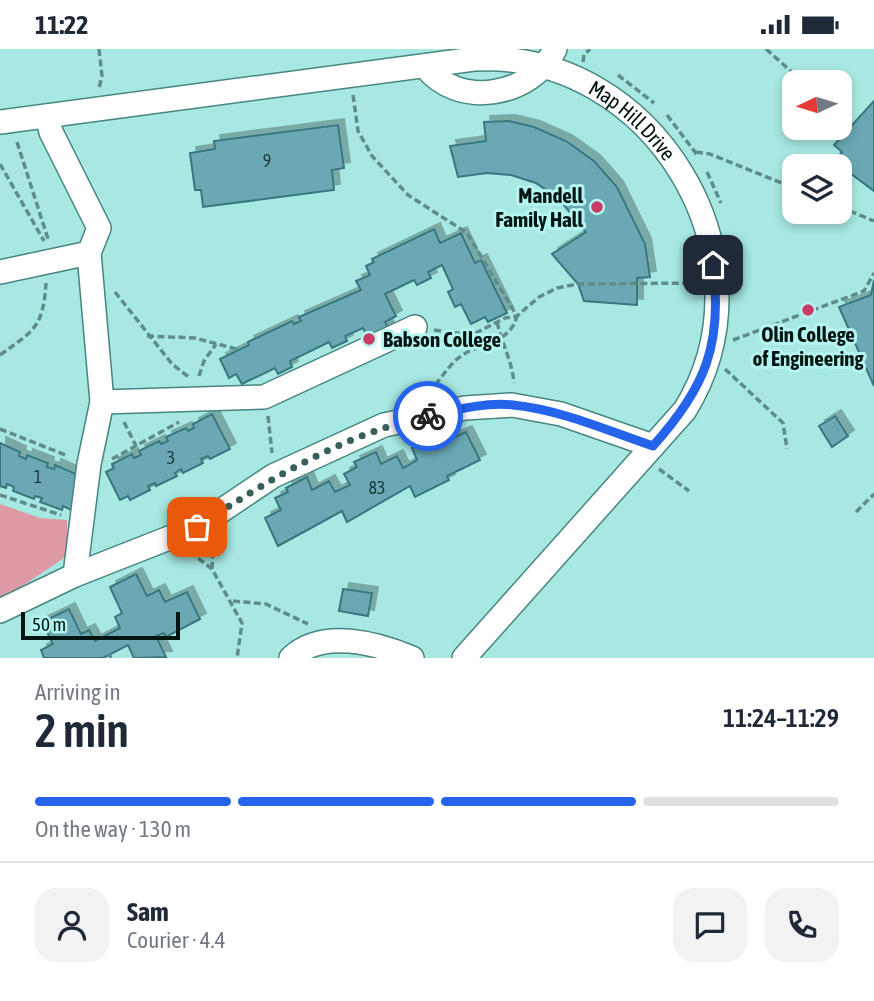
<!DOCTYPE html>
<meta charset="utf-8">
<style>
body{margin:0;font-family:"Asap Condensed",sans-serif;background:#f2f2f3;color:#1f2937;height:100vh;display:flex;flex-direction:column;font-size:26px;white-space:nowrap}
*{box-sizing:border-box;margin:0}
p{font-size:23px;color:#747a83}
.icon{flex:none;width:38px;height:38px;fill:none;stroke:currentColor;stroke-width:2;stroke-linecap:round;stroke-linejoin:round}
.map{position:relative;height:609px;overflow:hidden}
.sheet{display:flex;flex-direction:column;background:#fff;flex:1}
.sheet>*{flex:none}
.needle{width:46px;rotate:266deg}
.controls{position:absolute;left:782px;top:21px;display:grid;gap:14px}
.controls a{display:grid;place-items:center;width:70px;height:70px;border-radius:14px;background:#fff;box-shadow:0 4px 10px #0003;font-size:35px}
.scale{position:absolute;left:21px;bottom:18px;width:159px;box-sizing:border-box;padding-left:7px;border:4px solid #001412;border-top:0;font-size:19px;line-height:24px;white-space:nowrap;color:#001412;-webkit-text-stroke:5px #b4f6ef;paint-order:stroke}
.pin{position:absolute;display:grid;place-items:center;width:60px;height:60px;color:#fff;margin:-30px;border-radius:14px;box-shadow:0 4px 10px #0006}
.courier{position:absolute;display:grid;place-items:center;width:70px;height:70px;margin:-35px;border:5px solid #2563eb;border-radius:50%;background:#fff;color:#222;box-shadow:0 2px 9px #0007}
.summary em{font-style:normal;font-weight:600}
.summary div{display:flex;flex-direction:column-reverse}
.summary{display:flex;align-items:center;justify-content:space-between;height:119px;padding:0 35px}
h1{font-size:46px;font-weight:600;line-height:52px}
.bar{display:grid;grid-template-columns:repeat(4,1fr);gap:10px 7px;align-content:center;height:84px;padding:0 35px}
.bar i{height:9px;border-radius:5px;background:#e0e1e3}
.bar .on{background:#2563eb}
.bar p{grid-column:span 4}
.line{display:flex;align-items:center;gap:18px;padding:0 35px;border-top:2px solid #e0e1e3}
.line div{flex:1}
.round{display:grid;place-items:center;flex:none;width:74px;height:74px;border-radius:21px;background:#f2f2f3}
.status{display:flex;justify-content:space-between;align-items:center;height:49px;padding:0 35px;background:#fff;direction:ltr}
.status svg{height:19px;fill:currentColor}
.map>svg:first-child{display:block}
.green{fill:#dd9aa5}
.building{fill:#6ba9b3;stroke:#387780;stroke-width:2;filter:url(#shadow)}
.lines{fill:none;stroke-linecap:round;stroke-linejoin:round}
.minor-casing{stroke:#478681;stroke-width:26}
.path{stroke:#5f8d89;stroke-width:3.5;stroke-dasharray:7 3.5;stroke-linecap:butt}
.minor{stroke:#fff;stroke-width:23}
.done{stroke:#3a5e5b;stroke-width:7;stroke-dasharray:0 12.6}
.route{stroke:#2563eb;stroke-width:9}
.poi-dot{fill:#ca3b63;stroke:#b4f6ef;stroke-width:2.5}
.labels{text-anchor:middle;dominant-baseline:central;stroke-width:6;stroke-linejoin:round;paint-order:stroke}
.number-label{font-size:18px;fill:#1b393a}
.street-label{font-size:21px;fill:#001412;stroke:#b4f6ef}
.poi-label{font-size:21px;font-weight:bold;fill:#001412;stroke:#b4f6ef;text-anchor:end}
</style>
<div class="status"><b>11:22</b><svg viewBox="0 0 49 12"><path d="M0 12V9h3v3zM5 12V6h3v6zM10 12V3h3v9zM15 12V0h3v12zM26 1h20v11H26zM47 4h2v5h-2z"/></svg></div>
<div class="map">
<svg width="874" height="609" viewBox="0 0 874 609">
<defs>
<filter id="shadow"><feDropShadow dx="6" dy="-6" stdDeviation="0" flood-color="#0004"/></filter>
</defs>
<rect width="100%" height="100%" fill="#a7e8e2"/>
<!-- green -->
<polygon class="green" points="0,455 40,469 67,471 67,507 0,552"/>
<!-- building -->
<g class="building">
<polygon points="874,52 874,142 834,112 842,103 834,96"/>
<polygon points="509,72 534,78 566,92 594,112 617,138 645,195 650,228 637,229 637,256 584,252 578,235 552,205 586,183 559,150 536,134 511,126 487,124 458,128 450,97 486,92 484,73"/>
<polygon points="338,76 344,119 332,121 334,141 203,158 201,141 195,141 190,104 215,100 214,92"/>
<polygon points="434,180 440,194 461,184 475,214 481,211 507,264 488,273 485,268 471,275 461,255 455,258 448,243 453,240 442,216 428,223 431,229 417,236 414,231 385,245 396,267 385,273 390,283 370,293 363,279 345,287 347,292 332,299 329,293 290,312 292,318 278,325 275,319 242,335 236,325 229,329 220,310 249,296 248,293 292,272 294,275 301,272 299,268 361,241 356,232 370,226 366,217 374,213 372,210"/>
<polygon points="874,231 874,337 839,258 871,246"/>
<polygon points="212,365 230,400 210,410 208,407 201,410 203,414 183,424 181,420 175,424 177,427 156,437 155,434 148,437 150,441 130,451 128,447 120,451 106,423 114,419 112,415 132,405 134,409 141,406 139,402 159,392 161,395 168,392 166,388 186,379 188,382 194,379 193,375"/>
<polygon points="835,367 848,387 832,398 819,377"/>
<polygon points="444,378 450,390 466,383 480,411 447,427 449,431 415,448 410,437 347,473 342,462 278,497 265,469 281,461 275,449 288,443 286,439 307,428 312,441 329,432 335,443 350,436 344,425 357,418 354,413 376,403 381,415 397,407 403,419 417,411 412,399 424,393 423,389"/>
<polygon points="0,394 20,403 19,407 26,410 27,406 48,414 47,418 54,420 55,416 76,425 75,429 83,432 71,461 63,457 62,461 40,453 42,449 35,447 34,450 13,442 14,438 7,435 6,439 0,437"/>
<polygon points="136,525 147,547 159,541 165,553 187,543 200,570 166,588 164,584 156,587 166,608 134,609 128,596 103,609 44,609 41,601 53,595 42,573 69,560 81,585 89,581 95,592 120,579 115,568 122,564 110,538"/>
<polygon points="343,540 372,544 368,567 339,562"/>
</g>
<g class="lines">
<defs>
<g id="minor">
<path d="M 425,17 C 458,61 533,47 555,0"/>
<polyline points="47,67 51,83 99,179 89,204 102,353 89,415 75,526"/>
<path id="s1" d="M 0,73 L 474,10 C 653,0 779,209 685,361 L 464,609"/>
<polyline points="0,223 89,204"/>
<polyline points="102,353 264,348 415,278"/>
<polyline points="0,562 75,526 197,478 273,427 384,376 465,359 512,356 561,365 653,397"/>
<path d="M 291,609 C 322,579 377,594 412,609"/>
</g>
</defs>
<!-- minor casing -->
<use href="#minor" class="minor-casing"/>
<!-- path -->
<g class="path">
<polyline points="99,0 102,27 99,39"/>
<polyline points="766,0 803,33"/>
<polyline points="583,13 584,6 590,0"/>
<polyline points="618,26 654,54"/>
<path d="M 353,46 L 358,82 L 372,107 L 408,146 L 467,184 L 517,267 C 510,295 481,293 461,307 C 447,317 440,333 427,344"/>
<polyline points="667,66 698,107"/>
<polyline points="17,93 49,193"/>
<polyline points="696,103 710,105 794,139"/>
<polyline points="0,115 44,192"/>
<polyline points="707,123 721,154"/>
<polyline points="840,158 874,172"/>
<polyline points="115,243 172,315 190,329"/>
<path d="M 497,273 C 502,295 512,312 514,334"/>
<polyline points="434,281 472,286 505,269 517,267 539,248 557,239 578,235 696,234"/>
<polyline points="147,287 195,289 240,301"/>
<polyline points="733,291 864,242 874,224"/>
<path d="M 0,306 C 35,281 43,278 46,234"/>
<polyline points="725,320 783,374 787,400"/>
<polyline points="199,327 204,312 216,295"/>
<polyline points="268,367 272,404"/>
<polyline points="124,373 136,397"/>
<polyline points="0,380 68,407"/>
<polyline points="112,410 179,373"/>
<polyline points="659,420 689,442"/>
<polyline points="0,446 61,466"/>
<polyline points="856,463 874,445"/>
<polyline points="190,503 212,520 242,574 237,609"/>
<polyline points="212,520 213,494"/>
<polyline points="233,552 266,555 308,575"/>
<polyline points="109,605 111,609"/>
</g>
<!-- minor -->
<use href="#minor" class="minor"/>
</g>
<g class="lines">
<!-- done -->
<path class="done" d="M 197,478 C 270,430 341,386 428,367"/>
<!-- route -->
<path class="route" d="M 428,367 C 455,361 485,353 513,356 C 562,361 608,382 653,397 C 705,339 723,296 713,216"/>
</g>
<!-- markers -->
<g class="poi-dot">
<circle cx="597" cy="158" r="7"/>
<circle cx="808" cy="261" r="7"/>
<circle cx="369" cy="290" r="7"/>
</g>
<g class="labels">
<!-- number labels -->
<g class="number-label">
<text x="267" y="111">9</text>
<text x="171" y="408">3</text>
<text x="38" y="427">1</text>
<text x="377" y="438">83</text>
</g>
<!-- street labels -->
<g class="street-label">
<text stroke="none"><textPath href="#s1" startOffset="654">Map Hill Drive</textPath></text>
</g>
<!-- poi labels -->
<g class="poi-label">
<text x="583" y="146">Mandell<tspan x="583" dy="24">Family Hall</tspan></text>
<text x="808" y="285" text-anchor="middle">Olin College<tspan x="808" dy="24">of Engineering</tspan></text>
<text x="383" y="290" text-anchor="start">Babson College</text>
</g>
</g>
</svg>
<div class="controls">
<a><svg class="needle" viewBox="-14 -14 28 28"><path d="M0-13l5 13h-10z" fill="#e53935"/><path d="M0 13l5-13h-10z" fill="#747a83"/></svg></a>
<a><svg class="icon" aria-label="layers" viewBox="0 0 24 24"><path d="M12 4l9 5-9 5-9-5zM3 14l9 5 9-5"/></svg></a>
</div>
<div class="scale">50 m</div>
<div class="pin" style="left:197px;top:478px;background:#ea580c"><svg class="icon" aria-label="bag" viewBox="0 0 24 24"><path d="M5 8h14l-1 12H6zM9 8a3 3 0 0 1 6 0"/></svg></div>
<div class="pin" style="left:713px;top:216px;background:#1f2937"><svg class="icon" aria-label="home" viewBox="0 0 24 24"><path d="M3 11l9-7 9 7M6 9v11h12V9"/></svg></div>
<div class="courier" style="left:428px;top:367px"><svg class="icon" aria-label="bike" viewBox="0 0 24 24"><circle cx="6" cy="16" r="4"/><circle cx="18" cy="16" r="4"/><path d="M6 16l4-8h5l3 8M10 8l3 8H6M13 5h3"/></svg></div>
</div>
<section class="sheet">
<div class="summary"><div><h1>2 min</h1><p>Arriving in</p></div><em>11:24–11:29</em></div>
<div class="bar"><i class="on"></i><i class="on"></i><i class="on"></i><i></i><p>On the way · 130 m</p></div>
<div class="line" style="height:126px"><a class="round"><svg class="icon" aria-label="person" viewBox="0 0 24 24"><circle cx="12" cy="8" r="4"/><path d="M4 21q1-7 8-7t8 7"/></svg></a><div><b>Sam</b><p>Courier · 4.4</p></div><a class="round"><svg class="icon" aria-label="chat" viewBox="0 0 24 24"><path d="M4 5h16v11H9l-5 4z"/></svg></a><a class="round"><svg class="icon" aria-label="phone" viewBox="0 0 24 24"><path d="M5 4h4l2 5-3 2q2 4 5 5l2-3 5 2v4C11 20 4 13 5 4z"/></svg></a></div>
</section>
